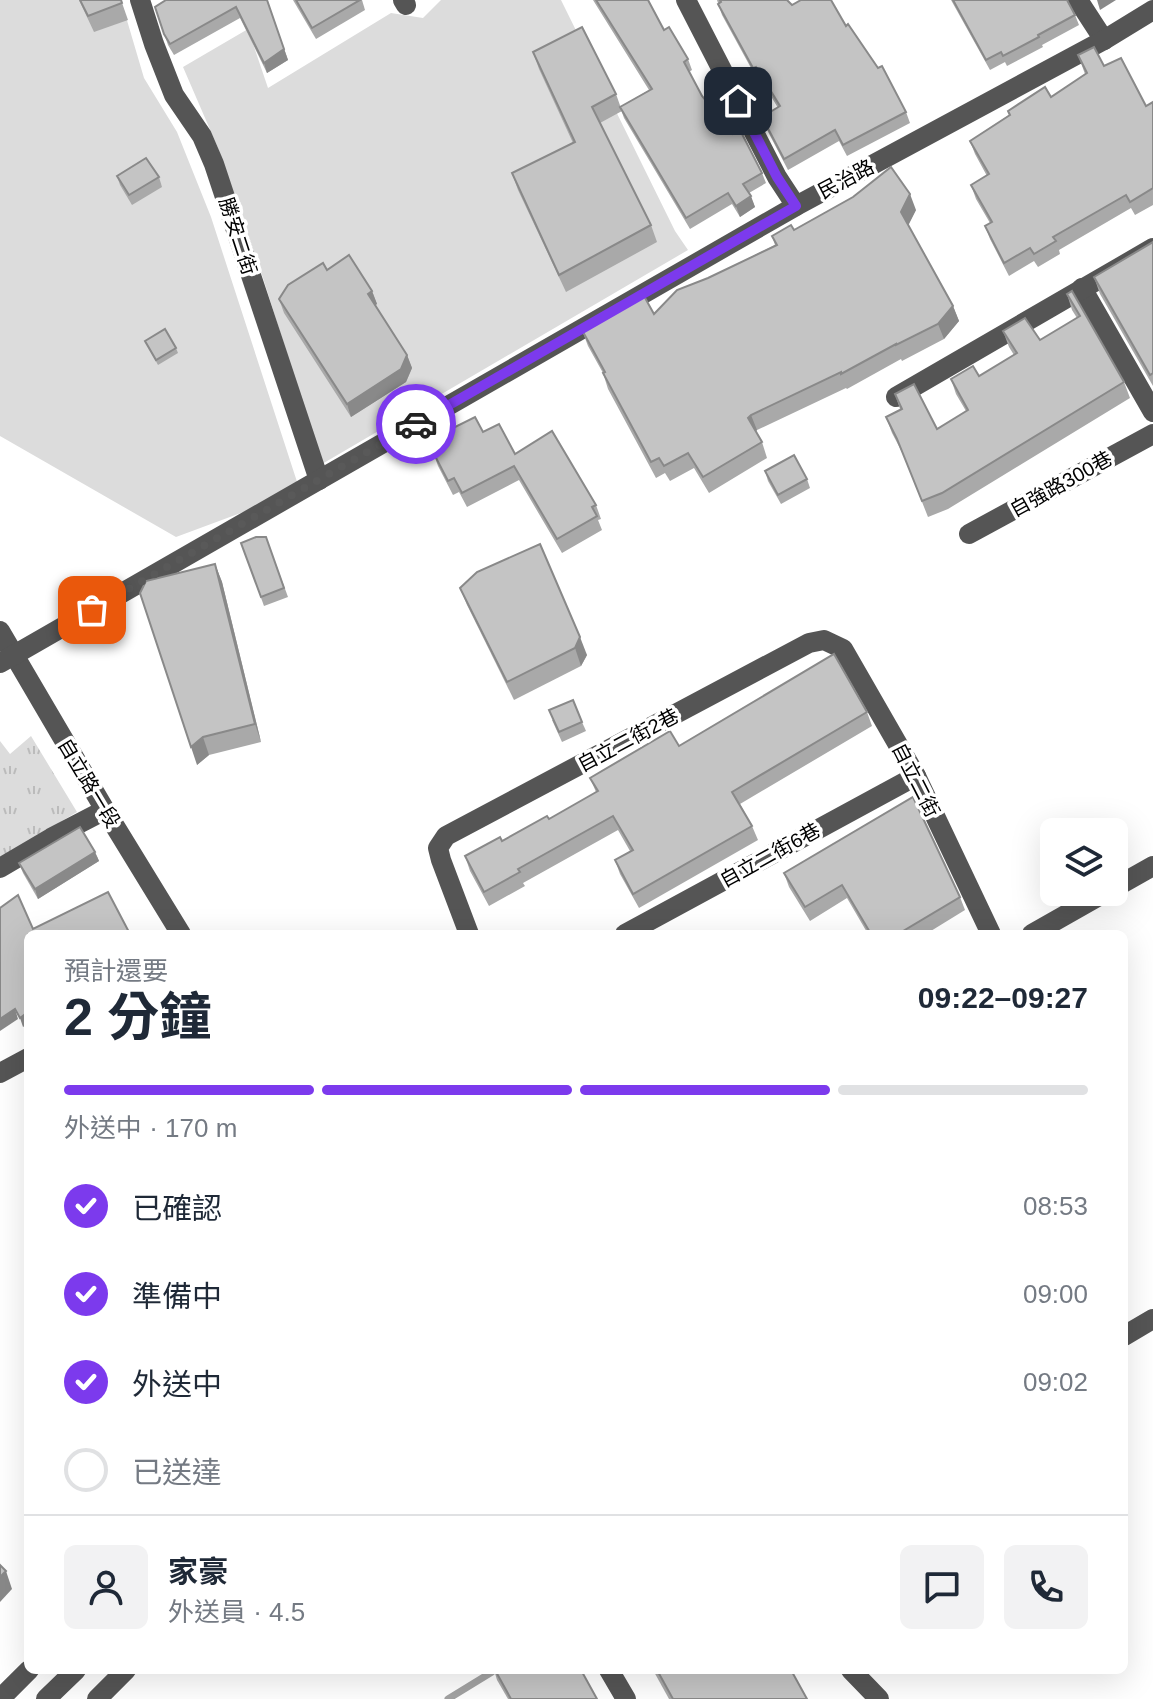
<!DOCTYPE html>
<html lang="zh-TW">
<meta charset="utf-8">
<style>
body{margin:0;font-family:Helvetica,"Noto Sans TC",sans-serif;background:#f2f2f3;color:#1f2937;height:100vh;display:flex;flex-direction:column;font-size:30px;white-space:nowrap}
*{box-sizing:border-box;margin:0}
p{font-size:26px;color:#747a83}
.icon{flex:none;width:44px;height:44px;fill:none;stroke:currentColor;stroke-width:2;stroke-linecap:round;stroke-linejoin:round}
.map{position:relative;flex:1;overflow:hidden}
.sheet{position:absolute;left:24px;top:930px;width:1104px;height:744px;display:flex;flex-direction:column;background:#fff;border-radius:12px;box-shadow:0 8px 32px #0002}
.sheet>*{flex:none}
.fabs{position:absolute;left:1040px;top:818px;display:grid;gap:16px}
.fabs a{display:grid;place-items:center;width:88px;height:88px;border-radius:12px;background:#fff;box-shadow:0 8px 32px #0002;font-size:40px}
.pin{position:absolute;display:grid;place-items:center;width:68px;height:68px;color:#fff;margin:-34px;border-radius:16px;box-shadow:0 4px 12px #0006}
.courier{position:absolute;display:grid;place-items:center;width:80px;height:80px;margin:-40px;border:6px solid #7c3aed;border-radius:50%;background:#fff;color:#222;box-shadow:0 2px 10px #0007}
.head em{font-style:normal;font-weight:700}
.head div{display:flex;flex-direction:column-reverse}
.head{display:flex;align-items:center;justify-content:space-between;height:136px;padding:0 40px}
h1{font-size:52px;font-weight:700;line-height:60px}
.bar{display:grid;grid-template-columns:repeat(4,1fr);gap:12px 8px;align-content:center;height:96px;padding:0 40px}
.bar i{height:10px;border-radius:6px;background:#e0e1e3}
.bar .active{background:#7c3aed}
.bar p{grid-column:span 4}
.line{display:flex;align-items:center;gap:20px;padding:0 40px;border-top:2px solid #e0e1e3}
.line div{flex:1}
.round{display:grid;place-items:center;flex:none;width:84px;height:84px;border-radius:12px;background:#f2f2f3}
ol{padding:0 40px;list-style:none}
li{display:flex;align-items:center;gap:24px;height:88px}
li p{margin-inline-start:auto}
li .icon{padding:8px;border-radius:50%;background:#7c3aed;color:#fff;stroke-width:4}
li:last-child{color:#747a83}
li i{width:44px;height:44px;border:4px solid #e0e1e3;border-radius:50%}
.map>svg:first-child{display:block}
.grass{fill:#dcdcdc}
.park{fill:url(#park-tufts)}
.lines{fill:none;stroke-linecap:round;stroke-linejoin:round}
.stream{stroke:#a3a3a3;stroke-width:7}
.minor{stroke:#555;stroke-width:20}
.wall{fill:#a9a9a9}
.shaded-wall{fill:#898989}
.building{fill:#c4c4c4;stroke:#898989;stroke-width:2}
.done{stroke:#595959;stroke-width:8;stroke-dasharray:0 14.4}
.route{stroke:#7c3aed;stroke-width:10}
.labels{text-anchor:middle;dominant-baseline:central;stroke-width:7;stroke-linejoin:round;paint-order:stroke}
.street-label{font-size:20px;fill:#000;stroke:#fff}
</style>
<div class="map">
<svg width="1153" height="1699" viewBox="0 0 1153 1699">
<defs>
<pattern id="park-tufts" width="24" height="20" patternUnits="userSpaceOnUse" patternTransform="scale(2)"><rect width="24" height="20" fill="#dcdcdc"/><path d="M3 7l-1-3M5 7V3M7 7l1-3M15 17l-1-3M17 17v-4M19 17l1-3" fill="none" stroke="#bbb"/></pattern>
</defs>
<rect width="100%" height="100%" fill="#fff"/>
<!-- grass -->
<g class="grass">
<polygon points="0,0 121,0 144,78 177,132 211,217 300,491 176,537 0,436"/>
<polygon points="441,0 561,0 675,231 688,250 322,464 263,278 218,148 183,67 248,29 268,88 391,13 423,18"/>
</g>
<!-- park -->
<polygon class="park" points="31,736 77,812 0,858 0,741 10,754"/>
<g class="lines">
<!-- stream -->
<polyline class="stream" points="448,1699 492,1672"/>
<!-- minor -->
<g class="minor">
<polyline points="140,0 154,44 174,95 202,136 214,164 319,480"/>
<polyline points="403,0 406,5"/>
<polyline points="686,0 777,177 796,206"/>
<polyline points="1078,0 1104,40"/>
<polyline points="1082,288 1153,412"/>
<polyline points="896,397 1153,248"/>
<polyline points="969,534 1153,434"/>
<polyline points="0,631 105,810 181,934"/>
<polyline points="0,663 796,206 1104,40 1153,10"/>
<polyline points="0,868 51,838 105,810"/>
<polyline points="1114,888 1153,866"/>
<polyline points="469,934 441,860 438,848 446,836 809,643 824,640 843,649 916,776 991,934"/>
<polyline points="625,934 916,776"/>
<polyline points="1032,934 1106,892"/>
<polyline points="0,1073 28,1058"/>
<polyline points="1124,1336 1153,1319"/>
<polyline points="609,1670 626,1699"/>
<polyline points="851,1670 879,1699"/>
<polyline points="0,1699 29,1670"/>
<polyline points="46,1699 76,1670"/>
<polyline points="97,1699 126,1670"/>
</g>
</g>
<!-- wall -->
<g class="wall">
<polygon points="79,0 121,0 128,20 94,32"/>
<polygon points="164,0 267,0 288,60 267,73 240,18 174,55 168,45 155,7 164,1"/>
<polygon points="293,0 362,0 365,10 316,39"/>
<polygon points="593,0 648,0 664,30 688,59 692,70 689,72 702,96 762,173 766,183 749,193 755,207 740,217 732,204 690,229 624,118 620,107 649,90"/>
<polygon points="717,0 787,0 792,5 846,26 906,112 910,123 847,156 839,141 788,170 766,128 762,117 778,108 760,78 757,79 722,15"/>
<polygon points="951,0 1067,0 1075,15 1079,25 1042,45 1043,47 1007,66 1005,62 990,70"/>
<polygon points="533,52 616,94 622,111 600,123 651,225 657,242 566,292 518,190 512,173 573,143 539,69"/>
<polygon points="1078,55 1104,66 1146,106 1153,102 1153,205 1135,215 1131,208 1059,250 1060,254 1038,267 1034,261 1009,276 990,239 985,226 990,223 976,199 971,185 987,176 975,154 970,141 1009,115 1008,111 1051,97 1085,74"/>
<polygon points="117,176 159,177 162,187 132,205 120,185"/>
<polygon points="916,210 908,225 953,306 959,321 944,339 902,361 901,359 847,389 846,388 757,430 755,432 762,442 767,458 709,493 694,468 670,481 665,473 656,478 608,389 603,373 588,346 582,330 654,314 708,278 775,245 772,236 794,230"/>
<polygon points="1153,242 1153,386 1100,294 1094,277"/>
<polygon points="327,270 372,291 377,304 375,305 407,355 412,368 406,382 351,417 284,313 279,299"/>
<polygon points="1067,294 1124,382 1130,398 948,509 928,517 903,454 892,433 886,417 900,409 895,394 937,429 966,411 956,394 951,379 979,376 1014,355 1009,347 1003,331 1040,340 1077,318 1072,310"/>
<polygon points="145,341 176,348 178,353 158,365"/>
<polygon points="483,432 596,505 601,519 598,520 602,530 562,553 519,480 467,507 459,492 453,495 438,466 433,452 443,446 439,435"/>
<polygon points="765,471 807,479 810,488 781,504 768,481"/>
<polygon points="266,537 288,597 264,606 241,543"/>
<polygon points="215,564 222,582 261,742 209,755 197,765"/>
<polygon points="460,588 587,655 581,666 514,700 467,605"/>
<polygon points="867,712 872,726 740,804 752,826 758,840 639,908 620,874 615,860 630,851 618,830 523,883 525,886 489,906 470,871 465,856 502,841 549,819 596,792 590,778 679,746"/>
<polygon points="552,720 582,722 586,731 562,742"/>
<polygon points="95,852 99,861 38,899 23,873 19,863"/>
<polygon points="784,873 960,897 965,910 926,934 868,934 847,898 810,921 789,887"/>
<polygon points="494,1670 581,1670 597,1699 508,1699 497,1680"/>
<polygon points="653,1670 791,1670 807,1699 669,1699"/>
</g>
<!-- shaded-wall -->
<g class="shaded-wall">
<polygon points="267,0 288,60 267,73 264,63"/>
<polygon points="1097,0 1116,0 1100,10"/>
<polygon points="910,194 916,210 907,228 901,212"/>
<polygon points="751,196 755,207 740,217 736,206"/>
<polygon points="372,291 377,304 373,307 368,294"/>
<polygon points="953,306 959,321 944,339 938,324"/>
<polygon points="407,355 412,368 406,382 351,417 347,404"/>
<polygon points="751,415 757,430 753,434 748,418"/>
<polygon points="215,564 222,582 261,742 255,724"/>
<polygon points="580,637 587,655 581,666 575,648"/>
<polygon points="203,737 209,755 197,765 191,747"/>
<polygon points="95,852 99,861 38,899 35,889"/>
<polygon points="15,1009 18,1019 0,1031 0,1019"/>
<polygon points="28,1012 28,1024 23,1027 20,1018"/>
<polygon points="6,1571 12,1589 0,1602 0,1577"/>
</g>
<!-- building -->
<g class="building">
<polygon points="80,0 121,0 122,3 88,16"/>
<polygon points="166,0 267,0 284,49 264,63 236,7 170,44 164,34 155,7"/>
<polygon points="296,0 360,0 312,28"/>
<polygon points="596,0 648,0 664,30 669,27 688,59 684,62 702,96 733,134 740,130 762,173 743,184 751,196 736,206 728,193 686,218 620,107 652,89"/>
<polygon points="720,0 787,0 792,5 801,0 831,0 846,26 848,24 878,68 882,66 906,112 843,145 835,130 784,159 762,117 780,106 756,67 753,68 718,4 721,2"/>
<polygon points="953,0 1067,0 1075,15 1038,35 1039,37 1003,56 1001,52 986,60"/>
<polygon points="582,27 616,94 592,107 651,225 559,275 512,173 575,142 533,52"/>
<polygon points="1094,47 1104,66 1121,58 1146,106 1153,102 1153,188 1130,202 1126,195 1053,237 1056,241 1034,254 1030,248 1004,263 985,226 992,222 971,185 989,174 970,141 1010,115 1008,111 1045,87 1051,97 1087,73 1078,55"/>
<polygon points="146,158 159,177 129,195 117,176"/>
<polygon points="891,167 910,194 901,212 953,306 938,324 896,345 896,344 841,374 841,372 751,415 748,418 762,442 703,477 688,453 664,466 659,458 651,462 603,373 605,372 582,330 644,296 654,314 677,290 708,278 777,245 772,236 791,225 794,230 853,197"/>
<polygon points="1153,242 1153,373 1150,375 1094,277"/>
<polygon points="349,255 372,291 368,294 407,355 401,369 347,404 279,299 288,285 323,263 327,270"/>
<polygon points="1072,291 1124,382 942,493 922,501 897,439 886,417 902,409 895,394 914,384 937,429 968,410 951,379 973,366 979,376 1017,353 1003,331 1025,318 1040,340 1080,316 1067,294"/>
<polygon points="165,329 176,348 156,360 145,341"/>
<polygon points="475,417 483,432 499,424 515,454 552,431 596,505 592,507 597,516 557,539 514,466 462,493 454,478 448,481 433,452 444,446 439,435"/>
<polygon points="794,455 807,479 778,495 765,471"/>
<polygon points="256,537 266,537 284,588 261,597 241,543"/>
<polygon points="540,544 580,637 575,648 507,682 460,588 477,572"/>
<polygon points="215,564 255,724 203,737 191,747 140,593 146,581"/>
<polygon points="834,654 867,712 732,792 752,826 633,894 615,860 633,850 613,816 518,869 520,872 484,892 465,856 500,837 502,841 547,816 549,819 598,791 590,778 670,731 679,746"/>
<polygon points="573,700 582,722 559,732 549,710"/>
<polygon points="913,797 960,897 898,934 871,934 842,885 805,907 784,873"/>
<polygon points="80,827 95,852 35,889 19,863"/>
<polygon points="108,892 130,934 28,934 28,1012 20,1018 15,1009 0,1019 0,908 18,895 33,929"/>
<polygon points="0,1565 6,1571 0,1577"/>
<polygon points="495,1670 581,1670 597,1699 511,1699"/>
<polygon points="657,1670 791,1670 807,1699 673,1699"/>
</g>
<g class="lines">
<!-- done -->
<polyline class="done" points="92,610 416,424"/>
<!-- route -->
<polyline class="route" points="416,424 796,206 777,177 738,101"/>
</g>
<g class="labels">
<!-- street labels -->
<g class="street-label">
<text transform="translate(846 179) rotate(-28)">民治路</text>
<text transform="translate(238 236) rotate(72)">勝安二街</text>
<text transform="translate(1061 484) rotate(-29)">自強路300巷</text>
<text transform="translate(628 740) rotate(-28)">自立二街2巷</text>
<text transform="translate(916 780) rotate(63)">自立二街</text>
<text transform="translate(89 783) rotate(59)">自立路一段</text>
<text transform="translate(770 855) rotate(-29)">自立二街6巷</text>
</g>
</g>
</svg>
<div class="fabs">
<a><svg class="icon" aria-label="layers" viewBox="0 0 24 24"><path d="M12 4l9 5-9 5-9-5zM3 14l9 5 9-5"/></svg></a>
</div>
<div class="pin" style="left:92px;top:610px;background:#ea580c"><svg class="icon" aria-label="bag" viewBox="0 0 24 24"><path d="M5 8h14l-1 12H6zM9 8a3 3 0 0 1 6 0"/></svg></div>
<div class="pin" style="left:738px;top:101px;background:#1f2937"><svg class="icon" aria-label="home" viewBox="0 0 24 24"><path d="M3 11l9-7 9 7M6 9v11h12V9"/></svg></div>
<div class="courier" style="left:416px;top:424px"><svg class="icon" aria-label="car" viewBox="0 0 24 24"><path d="M5 17H2v-5l4-1 3-4h7l3 4 3 1v5h-3M9 17h6M6 11h13"/><circle cx="7" cy="17" r="2"/><circle cx="17" cy="17" r="2"/></svg></div>
<section class="sheet">
<div class="head"><div><h1>2 分鐘</h1><p>預計還要</p></div><em>09:22–09:27</em></div>
<div class="bar"><i class="active"></i><i class="active"></i><i class="active"></i><i></i><p>外送中 · 170 m</p></div>
<ol>
<li><svg class="icon" aria-label="check" viewBox="0 0 24 24"><path d="M5 12l5 5 9-10"/></svg>已確認<p>08:53</p></li>
<li><svg class="icon" aria-label="check" viewBox="0 0 24 24"><path d="M5 12l5 5 9-10"/></svg>準備中<p>09:00</p></li>
<li><svg class="icon" aria-label="check" viewBox="0 0 24 24"><path d="M5 12l5 5 9-10"/></svg>外送中<p>09:02</p></li>
<li><i></i>已送達</li>
</ol>
<div class="line" style="height:144px"><a class="round"><svg class="icon" aria-label="person" viewBox="0 0 24 24"><circle cx="12" cy="8" r="4"/><path d="M4 21q1-7 8-7t8 7"/></svg></a><div><b>家豪</b><p>外送員 · 4.5</p></div><a class="round"><svg class="icon" aria-label="chat" viewBox="0 0 24 24"><path d="M4 5h16v11H9l-5 4z"/></svg></a><a class="round"><svg class="icon" aria-label="phone" viewBox="0 0 24 24"><path d="M5 4h4l2 5-3 2q2 4 5 5l2-3 5 2v4C11 20 4 13 5 4z"/></svg></a></div>
</section>
</div>
